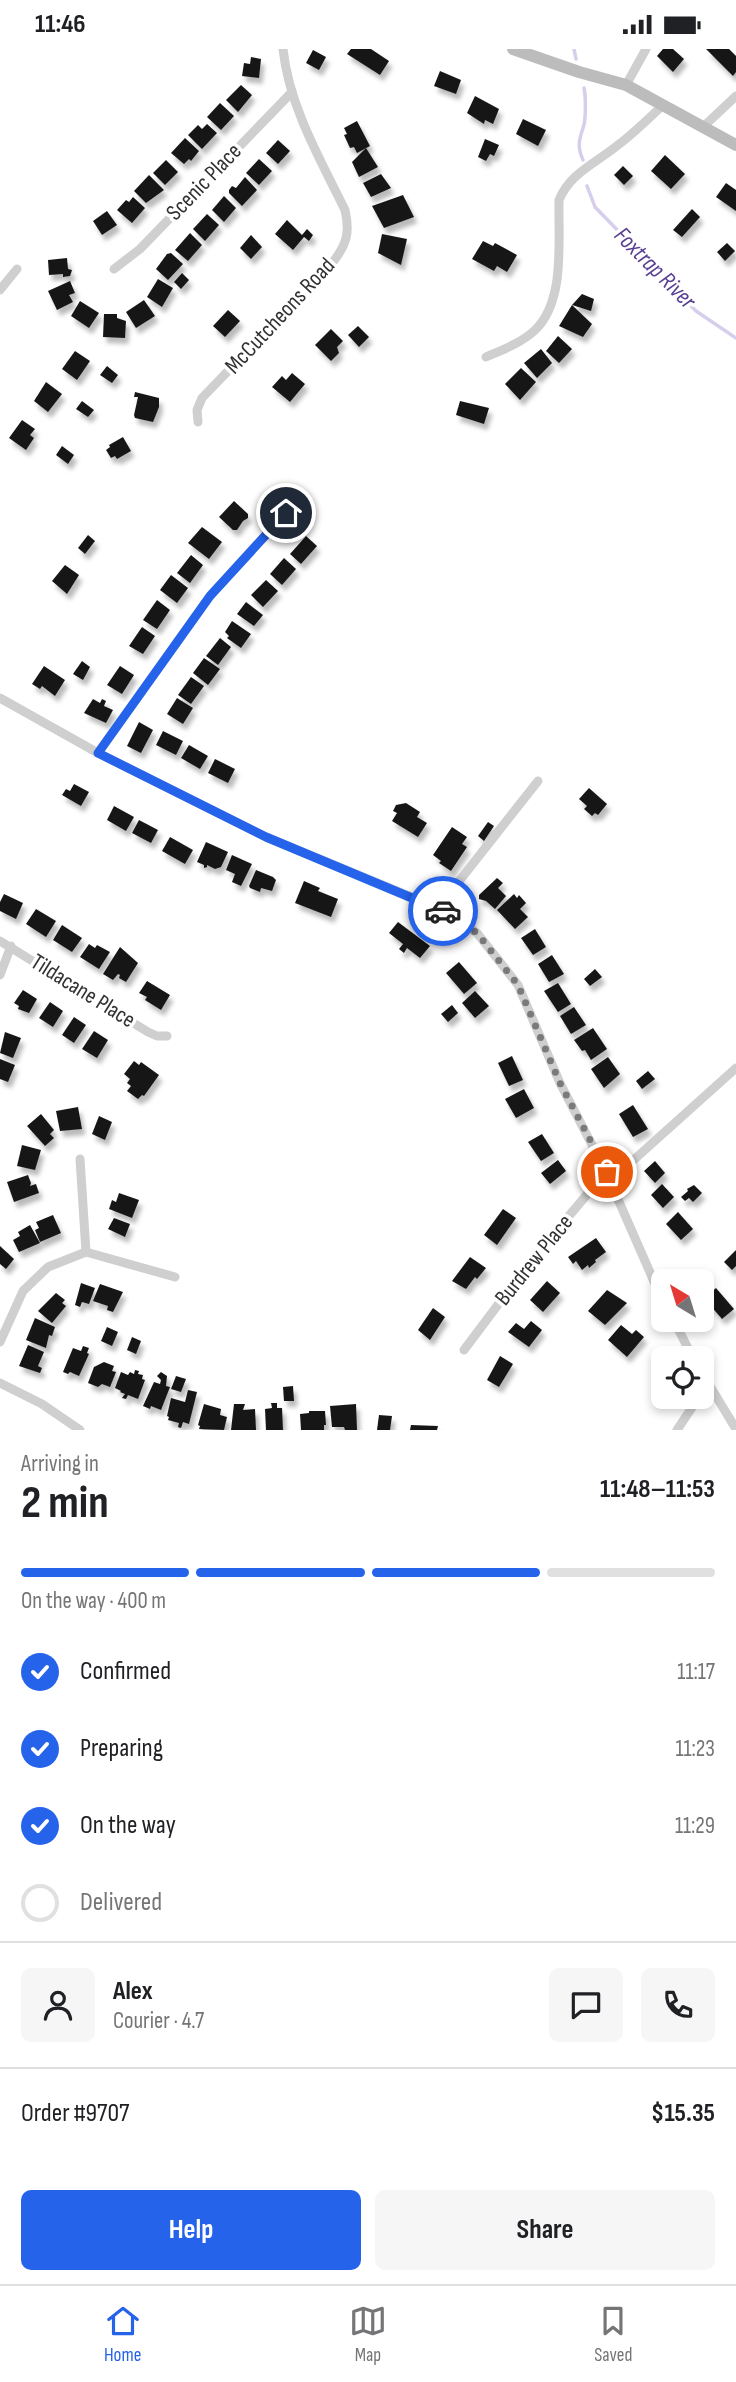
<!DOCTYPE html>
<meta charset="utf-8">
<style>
body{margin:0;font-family:"Sofia Sans Condensed",sans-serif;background:#f6f6f6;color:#202124;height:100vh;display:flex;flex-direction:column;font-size:26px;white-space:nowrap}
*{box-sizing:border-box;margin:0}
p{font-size:23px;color:#757577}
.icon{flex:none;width:38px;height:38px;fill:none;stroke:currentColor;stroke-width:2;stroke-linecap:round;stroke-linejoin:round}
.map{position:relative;height:1381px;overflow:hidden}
.side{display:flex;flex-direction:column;background:#fff;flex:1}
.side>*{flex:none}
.needle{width:46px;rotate:322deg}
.tools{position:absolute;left:651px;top:1220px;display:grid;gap:14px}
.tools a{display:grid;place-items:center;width:63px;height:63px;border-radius:10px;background:#fff;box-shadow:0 4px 10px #0003;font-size:35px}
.pin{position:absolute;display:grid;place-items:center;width:60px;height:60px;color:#fff;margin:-30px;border:4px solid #fff;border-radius:50%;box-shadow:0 2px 7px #0007}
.courier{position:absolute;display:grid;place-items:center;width:70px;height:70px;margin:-35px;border:5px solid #2563eb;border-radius:50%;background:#fff;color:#222;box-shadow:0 2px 9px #0007}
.head em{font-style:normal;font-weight:700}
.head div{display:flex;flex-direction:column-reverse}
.head{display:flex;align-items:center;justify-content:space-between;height:119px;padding:0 21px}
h1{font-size:46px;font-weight:700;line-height:52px}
.bar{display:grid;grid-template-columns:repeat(4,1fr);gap:10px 7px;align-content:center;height:84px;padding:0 21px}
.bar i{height:9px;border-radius:5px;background:#e0e0e0}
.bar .current{background:#2563eb}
.bar p{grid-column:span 4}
.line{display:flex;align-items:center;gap:18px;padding:0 21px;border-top:2px solid #e0e0e0}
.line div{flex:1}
.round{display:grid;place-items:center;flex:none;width:74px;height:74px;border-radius:10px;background:#f6f6f6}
ol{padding:0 21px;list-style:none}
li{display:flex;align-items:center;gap:21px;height:77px}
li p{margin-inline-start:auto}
li .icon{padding:7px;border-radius:50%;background:#2563eb;color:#fff;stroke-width:4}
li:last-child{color:#757577}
li i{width:38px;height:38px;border:4px solid #e0e0e0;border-radius:50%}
.cta{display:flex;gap:14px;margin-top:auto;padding:14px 21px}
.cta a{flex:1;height:80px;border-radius:10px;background:#2563eb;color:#fff;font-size:28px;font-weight:700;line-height:80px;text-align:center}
.cta a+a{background:#f6f6f6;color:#202124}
.status{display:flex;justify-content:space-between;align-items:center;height:49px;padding:0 35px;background:#fff;direction:ltr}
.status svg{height:19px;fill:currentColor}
.menu{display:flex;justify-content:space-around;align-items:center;height:98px;border-top:2px solid #e0e0e0;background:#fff;font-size:19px;color:#757577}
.menu a{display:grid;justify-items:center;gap:4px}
.menu .current{color:#2563eb}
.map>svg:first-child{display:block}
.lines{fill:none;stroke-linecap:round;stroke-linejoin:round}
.stream{stroke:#d7ceec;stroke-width:3.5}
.building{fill:#191919;filter:url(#shadow)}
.minor{stroke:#cfcfcf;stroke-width:9}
.secondary{stroke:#bcbcbc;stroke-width:12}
.done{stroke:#7a7a7a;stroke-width:7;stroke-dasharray:0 12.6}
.route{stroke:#2563eb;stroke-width:9}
.labels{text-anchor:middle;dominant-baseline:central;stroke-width:7;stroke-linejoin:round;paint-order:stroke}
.street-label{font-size:23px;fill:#323232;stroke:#fff}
.water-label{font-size:24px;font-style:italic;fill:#594093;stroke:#fff}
</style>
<div class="status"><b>11:46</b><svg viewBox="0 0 49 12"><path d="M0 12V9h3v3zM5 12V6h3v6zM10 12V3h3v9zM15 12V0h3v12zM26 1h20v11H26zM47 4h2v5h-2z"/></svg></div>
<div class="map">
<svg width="736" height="1381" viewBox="0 0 736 1381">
<defs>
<filter id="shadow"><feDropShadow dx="3.5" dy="6" stdDeviation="2" flood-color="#0004"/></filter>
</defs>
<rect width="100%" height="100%" fill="#fff"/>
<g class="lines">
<!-- stream -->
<g class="stream">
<polyline points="574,0 576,10"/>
<path d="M 583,111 C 577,98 579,91 583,79 C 586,72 586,48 584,39"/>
<polyline points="587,137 595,158 696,262 736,289"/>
</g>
</g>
<!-- building -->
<g class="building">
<polygon points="351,0 371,0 389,12 380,26 347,5"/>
<polygon points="663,0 673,0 684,10 673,23 657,7"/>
<polygon points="706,0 729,0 736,7 736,23 733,27"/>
<polygon points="313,1 326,8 319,21 306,14"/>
<polygon points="251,8 261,10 259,29 242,27 244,14 250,15"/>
<polygon points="440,22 461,31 456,45 434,37"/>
<polygon points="241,36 252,46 238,63 226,51"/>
<polygon points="475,47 499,60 493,75 485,71 484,75 467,64"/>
<polygon points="220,54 234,67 221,81 207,68"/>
<polygon points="523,70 546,81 538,97 516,85"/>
<polygon points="357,72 370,97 357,104 354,98 350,99 344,86 347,85 344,79"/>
<polygon points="207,75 217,84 202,100 188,86 198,76 202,80"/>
<polygon points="185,89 199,102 191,112 189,110 184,115 171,104"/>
<polygon points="485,90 499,96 494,107 490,105 486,112 478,108"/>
<polygon points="278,91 290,102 278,115 266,104"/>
<polygon points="366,99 378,118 359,128 352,113"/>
<polygon points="665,106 685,125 671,140 651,122"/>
<polygon points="259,110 272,122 259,136 246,124"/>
<polygon points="166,111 178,123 165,136 153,124"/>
<polygon points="623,117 633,127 624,136 614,126"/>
<polygon points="381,125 391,139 371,148 363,134"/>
<polygon points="149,126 164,141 146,154 134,142"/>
<polygon points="245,128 257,141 242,157 229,144 229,141 232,137 236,139"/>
<polygon points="726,134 736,141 736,162 716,148"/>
<polygon points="403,146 414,168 384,179 372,157"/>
<polygon points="224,147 236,159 224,173 212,161"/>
<polygon points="133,148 145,159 132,174 117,161 126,151 129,153"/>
<polygon points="692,160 700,168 682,188 673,181"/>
<polygon points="107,162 117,176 102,186 93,172"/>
<polygon points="207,165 219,176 205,192 193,180"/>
<polygon points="287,171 302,186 307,180 313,186 309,192 304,188 293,201 275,185"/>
<polygon points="190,184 202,196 188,212 175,201"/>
<polygon points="382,185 407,190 401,216 378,204"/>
<polygon points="251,186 262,198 251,210 240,199"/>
<polygon points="483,192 493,197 495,194 517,206 507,223 497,217 494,222 472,210"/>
<polygon points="727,194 735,202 725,212 717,203"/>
<polygon points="171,204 183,215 168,231 156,220 167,205"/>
<polygon points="67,209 68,220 72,221 70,227 63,228 63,225 49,226 48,211"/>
<polygon points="182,224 189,231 181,240 174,233"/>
<polygon points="158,230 173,239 162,258 147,248"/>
<polygon points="70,232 75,244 69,246 73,253 57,261 48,242"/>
<polygon points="582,245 594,250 591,262 572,256"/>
<polygon points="144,251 155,267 136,279 126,263"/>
<polygon points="80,252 99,264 89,279 71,267"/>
<polygon points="572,256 592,275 583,288 559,277"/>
<polygon points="228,261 240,272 225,288 213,277"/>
<polygon points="104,265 117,265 117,269 126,272 125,289 103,288"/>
<polygon points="358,277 369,288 359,298 348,286"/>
<polygon points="331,280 343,292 337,298 339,304 331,312 315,296"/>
<polygon points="558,287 572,300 559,314 546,302"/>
<polygon points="541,300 552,314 537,329 524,314"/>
<polygon points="75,302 90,312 77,331 62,320"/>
<polygon points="107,317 118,326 112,334 100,326"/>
<polygon points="521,319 536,333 520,351 505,335"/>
<polygon points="292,324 305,335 290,353 272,338 282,327 286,331"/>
<polygon points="46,333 62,345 48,363 34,352"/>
<polygon points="135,343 159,349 159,358 153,373 135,369 134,366 138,348 134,348"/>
<polygon points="82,352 94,361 88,368 76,360"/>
<polygon points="460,352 489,359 484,375 456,366"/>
<polygon points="22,371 35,380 30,386 34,389 26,401 9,389"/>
<polygon points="123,388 131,402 117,410 115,407 111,409 106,401 110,398 109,396"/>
<polygon points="62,397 74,406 68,415 56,406"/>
<polygon points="234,452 248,465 248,469 243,472 237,481 233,481 219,468"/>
<polygon points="202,478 222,493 209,510 188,494"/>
<polygon points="88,486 95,492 85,505 78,499"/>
<polygon points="306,487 317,497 301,515 290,505"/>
<polygon points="191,506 203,516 190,534 177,524"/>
<polygon points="284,509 296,520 282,536 270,525"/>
<polygon points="65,516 79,526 67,545 52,532"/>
<polygon points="171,526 188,539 177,554 160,541"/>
<polygon points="266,531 278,542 263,558 251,546"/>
<polygon points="157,551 170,561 157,580 143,571"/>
<polygon points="246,553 263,566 254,577 237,565"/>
<polygon points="232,572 251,585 241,599 227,589 229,587 225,583"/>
<polygon points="142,578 155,587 143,605 129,597"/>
<polygon points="220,589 231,598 218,616 206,607"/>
<polygon points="204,609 220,620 208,636 193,624"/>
<polygon points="82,612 90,618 83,631 73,625"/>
<polygon points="44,617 65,631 55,647 42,637 40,640 32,635"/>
<polygon points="120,617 134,626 122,645 107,636"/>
<polygon points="191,628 204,637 191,655 178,646"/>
<polygon points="177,649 193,659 183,675 167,665"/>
<polygon points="93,650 100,654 102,650 106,652 104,657 113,661 106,674 84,664"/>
<polygon points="139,673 153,681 141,704 127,697"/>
<polygon points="163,682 183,692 176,706 156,696"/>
<polygon points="189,696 208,707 200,720 181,709"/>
<polygon points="215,710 235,720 228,734 208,724"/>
<polygon points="74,735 89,743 81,757 62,746 66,740 70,742"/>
<polygon points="589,739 607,755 598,766 595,764 592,767 584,760 587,757 579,750"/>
<polygon points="406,754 420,763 417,768 427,774 418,788 392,772 397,764 393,762 396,756"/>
<polygon points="114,757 134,768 126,782 107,771"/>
<polygon points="139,771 158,781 151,794 132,784"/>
<polygon points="488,773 494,777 484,792 478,787"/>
<polygon points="452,778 467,788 462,795 467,798 451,822 439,814 441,812 433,806"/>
<polygon points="170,788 193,801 185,815 162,802"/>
<polygon points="206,793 228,803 221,818 215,820 207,816 207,818 204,819 204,816 197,813"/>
<polygon points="232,806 252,815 241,837 232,833 235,825 226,821"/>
<polygon points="256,821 273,828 276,831 272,842 261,839 260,843 250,839 249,837"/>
<polygon points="497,829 503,834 498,839 506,847 495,860 486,852 479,850 479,846"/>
<polygon points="304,832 320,839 318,842 338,850 331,868 295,854"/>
<polygon points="4,845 23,854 16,870 0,862 0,853"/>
<polygon points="514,845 517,849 519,846 526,854 520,860 528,868 515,880 497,861"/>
<polygon points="36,860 56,872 46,888 26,875"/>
<polygon points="398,873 430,897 420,909 407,899 404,904 399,900 403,895 389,884"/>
<polygon points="62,876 82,889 72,903 53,891"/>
<polygon points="535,880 546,898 533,906 521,889"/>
<polygon points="89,895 95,899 97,896 110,903 99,920 80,908"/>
<polygon points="120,898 138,914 126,933 119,929 120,926 118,925 113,931 103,925"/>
<polygon points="552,906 564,925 549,933 538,915"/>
<polygon points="459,913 477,934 464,945 446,924"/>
<polygon points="595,920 602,928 590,937 584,930"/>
<polygon points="147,932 170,946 161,961 145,951 147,948 139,944"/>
<polygon points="558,934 571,955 558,963 544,942"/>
<polygon points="23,941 37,950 29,964 18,960 19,957 14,954"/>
<polygon points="475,942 489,957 475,969 462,954"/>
<polygon points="50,953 63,962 53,978 39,969"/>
<polygon points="452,956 458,964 448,973 441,965"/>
<polygon points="574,958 586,976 571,985 560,967"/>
<polygon points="74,968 86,976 74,994 62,986"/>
<polygon points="593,979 607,1000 591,1011 585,1001 582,1002 574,991"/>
<polygon points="94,982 108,991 97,1009 82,1000"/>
<polygon points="5,983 21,989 13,1009 0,1004"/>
<polygon points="512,1007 523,1031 509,1037 498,1014"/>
<polygon points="608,1008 620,1025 604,1039 591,1020"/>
<polygon points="0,1010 15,1016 8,1033 0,1030"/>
<polygon points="134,1012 139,1016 141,1013 159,1026 144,1047 142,1046 138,1050 127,1042 131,1037 127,1034 130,1030 124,1025"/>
<polygon points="648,1022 655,1030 642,1040 636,1032"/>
<polygon points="524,1040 534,1059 516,1069 505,1050"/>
<polygon points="633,1056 648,1080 633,1088 619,1065"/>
<polygon points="78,1058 82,1080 60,1082 56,1062"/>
<polygon points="41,1065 54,1081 50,1085 54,1089 45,1097 27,1077"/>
<polygon points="99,1067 112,1073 105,1091 92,1085"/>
<polygon points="542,1085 554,1104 541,1112 528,1093"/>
<polygon points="22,1096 41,1101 35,1121 17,1117"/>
<polygon points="558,1111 566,1122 550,1135 541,1124"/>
<polygon points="655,1112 665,1124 655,1134 644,1122"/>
<polygon points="28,1126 31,1134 30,1137 36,1135 39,1144 14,1153 7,1133"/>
<polygon points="662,1135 674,1148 663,1159 651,1146"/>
<polygon points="694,1136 702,1144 693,1153 689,1149 685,1152 681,1148 688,1142 687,1140"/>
<polygon points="119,1144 139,1151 132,1169 109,1160 112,1151 116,1153"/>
<polygon points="503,1160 516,1169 497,1196 484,1186"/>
<polygon points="678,1163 693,1180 681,1191 666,1175"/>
<polygon points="53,1166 61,1184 40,1193 35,1181 39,1179 36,1173"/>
<polygon points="114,1169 130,1175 125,1188 108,1180"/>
<polygon points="30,1176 40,1194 19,1203 13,1191 20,1187 18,1183"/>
<polygon points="596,1189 606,1203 595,1211 596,1213 589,1219 588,1216 582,1221 576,1212 573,1215 568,1208"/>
<polygon points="0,1197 14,1210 6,1220 0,1215"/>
<polygon points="736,1201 736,1217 732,1221 724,1213"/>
<polygon points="470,1208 486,1219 477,1230 475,1228 466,1240 452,1232"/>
<polygon points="547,1232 560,1244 543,1263 530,1251"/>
<polygon points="81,1234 95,1239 89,1255 82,1253 80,1258 75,1256"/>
<polygon points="100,1235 123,1243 113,1263 107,1261 108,1257 93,1252"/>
<polygon points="716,1239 734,1260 722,1270 704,1249"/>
<polygon points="607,1241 627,1254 605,1276 588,1262"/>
<polygon points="56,1244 65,1251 62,1254 66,1257 52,1274 38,1262"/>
<polygon points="433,1259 445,1268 430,1291 418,1281"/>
<polygon points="35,1269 55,1278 52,1287 49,1286 46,1299 26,1291"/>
<polygon points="531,1272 542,1281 529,1298 508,1283 516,1274 524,1280"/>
<polygon points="621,1276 632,1285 636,1281 644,1288 627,1308 608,1291"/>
<polygon points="107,1278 118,1283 112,1297 101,1292"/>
<polygon points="132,1288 141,1292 136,1305 127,1301"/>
<polygon points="28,1296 44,1303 38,1317 42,1319 40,1324 19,1317"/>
<polygon points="83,1297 89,1299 87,1304 89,1305 79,1327 70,1323 68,1325 63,1323 73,1299 81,1302"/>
<polygon points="500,1307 513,1315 499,1338 487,1331"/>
<polygon points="104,1313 114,1317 112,1322 116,1323 110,1338 102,1335 98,1338 88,1334 94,1318"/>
<polygon points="135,1321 139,1322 138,1325 143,1326 142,1330 145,1331 138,1350 128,1346 126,1350 122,1349 125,1345 120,1343 121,1342 115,1339 121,1323 128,1326 130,1323 134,1325"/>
<polygon points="161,1323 167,1327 166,1337 170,1338 161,1361 151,1357 150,1360 143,1357 154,1333 160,1335 161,1331 157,1327"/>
<polygon points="176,1327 186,1330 181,1343 171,1340"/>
<polygon points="293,1337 294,1352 284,1352 283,1338"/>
<polygon points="188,1341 197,1343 189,1375 183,1373 181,1379 178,1378 179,1374 168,1371 169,1368 167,1367 171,1349 185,1353"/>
<polygon points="271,1354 277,1354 277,1359 282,1359 283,1381 266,1381 265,1360 272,1359"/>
<polygon points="204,1355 221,1360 220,1366 227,1368 224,1381 199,1380 200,1377 198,1376"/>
<polygon points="234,1355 245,1355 243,1361 255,1360 256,1381 231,1381"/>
<polygon points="356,1355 357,1381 345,1381 344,1378 332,1378 330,1357"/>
<polygon points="309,1362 325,1362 326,1376 324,1376 324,1381 301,1381 300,1365 309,1364"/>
<polygon points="379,1366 392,1367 390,1381 377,1381"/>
<polygon points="411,1376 438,1377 437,1381 410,1381"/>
</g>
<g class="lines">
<!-- minor -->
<g class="minor">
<polyline points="626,36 646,0"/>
<polyline points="703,78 736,47"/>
<polyline points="114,220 140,200 292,43"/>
<polyline points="0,241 17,220"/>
<path d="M 486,308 C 502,301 521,294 534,282 C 566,253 558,191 559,151 C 570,124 596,114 618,96 C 634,84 648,70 663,56"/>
<path d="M 198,373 L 197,361 L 202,349 L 333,213 C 347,195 350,183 345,161 C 320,110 289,57 283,0"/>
<polyline points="0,649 98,704 266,788 443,861 477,884 518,936 560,1034 606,1123 663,1253"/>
<polyline points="98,704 210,547 286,464"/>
<polyline points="443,861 449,845 538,732"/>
<polyline points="0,892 148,983 157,987 167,987"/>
<polyline points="0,926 11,897"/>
<polyline points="80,1110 86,1203"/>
<polyline points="673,1270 693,1309"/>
<polyline points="0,1293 23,1242 48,1218 86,1203 175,1228"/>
<polyline points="464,1301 530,1213 606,1123 628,1116 736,1019"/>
<polyline points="702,1324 736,1380"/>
<polyline points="0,1334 42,1355 80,1381"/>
<polyline points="677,1381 699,1348"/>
</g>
<!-- secondary -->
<polyline class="secondary" points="513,0 579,23 626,36 736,96"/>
</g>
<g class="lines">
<!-- done -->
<polyline class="done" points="443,862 477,884 518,936 560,1034 607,1123"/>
<!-- route -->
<polyline class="route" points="286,464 210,547 98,704 266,788 443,862"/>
</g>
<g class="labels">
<!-- street labels -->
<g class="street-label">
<text transform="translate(204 133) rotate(-46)">Scenic Place</text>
<text transform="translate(280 267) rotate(-47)">McCutcheons Road</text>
<text transform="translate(83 942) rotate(32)">Tildacane Place</text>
<text transform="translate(534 1211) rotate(-51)">Burdrew Place</text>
</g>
<!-- water labels -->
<g class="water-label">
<text transform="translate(655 219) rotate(45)">Foxtrap River</text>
</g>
</g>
</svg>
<div class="tools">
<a><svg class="needle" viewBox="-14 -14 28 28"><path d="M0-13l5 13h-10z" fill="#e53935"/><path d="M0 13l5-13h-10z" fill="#757577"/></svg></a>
<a><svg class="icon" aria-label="locate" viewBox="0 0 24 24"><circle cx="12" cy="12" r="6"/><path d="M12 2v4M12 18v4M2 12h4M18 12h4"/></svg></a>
</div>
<div class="pin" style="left:607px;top:1123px;background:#ea580c"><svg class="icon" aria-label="bag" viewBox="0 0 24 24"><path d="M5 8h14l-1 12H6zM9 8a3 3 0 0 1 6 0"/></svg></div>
<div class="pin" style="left:286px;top:464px;background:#1f2937"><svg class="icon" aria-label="home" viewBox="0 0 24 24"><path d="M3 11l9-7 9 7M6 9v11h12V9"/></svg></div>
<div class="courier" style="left:443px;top:862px"><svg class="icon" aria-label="car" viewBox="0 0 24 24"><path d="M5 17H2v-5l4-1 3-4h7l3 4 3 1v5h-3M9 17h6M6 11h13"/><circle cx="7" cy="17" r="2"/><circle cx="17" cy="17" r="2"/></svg></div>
</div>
<section class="side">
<div class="head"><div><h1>2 min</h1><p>Arriving in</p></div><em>11:48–11:53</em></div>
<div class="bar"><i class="current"></i><i class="current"></i><i class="current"></i><i></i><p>On the way · 400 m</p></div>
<ol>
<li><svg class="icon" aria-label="check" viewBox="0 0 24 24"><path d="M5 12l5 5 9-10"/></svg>Confirmed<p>11:17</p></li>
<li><svg class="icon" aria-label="check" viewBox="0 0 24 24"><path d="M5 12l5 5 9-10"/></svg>Preparing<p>11:23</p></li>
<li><svg class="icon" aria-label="check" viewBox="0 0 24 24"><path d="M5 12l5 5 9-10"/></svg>On the way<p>11:29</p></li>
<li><i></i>Delivered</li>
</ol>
<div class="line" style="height:126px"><a class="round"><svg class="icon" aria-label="person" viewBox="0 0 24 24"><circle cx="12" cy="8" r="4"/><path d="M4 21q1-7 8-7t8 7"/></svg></a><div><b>Alex</b><p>Courier · 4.7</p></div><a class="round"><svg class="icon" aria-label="chat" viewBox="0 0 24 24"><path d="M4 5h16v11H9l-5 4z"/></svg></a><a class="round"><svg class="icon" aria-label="phone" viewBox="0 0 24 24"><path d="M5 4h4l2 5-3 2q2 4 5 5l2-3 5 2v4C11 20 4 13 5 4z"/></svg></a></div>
<div class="line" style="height:91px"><div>Order #9707</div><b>$15.35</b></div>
<div class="cta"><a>Help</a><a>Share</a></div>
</section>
<nav class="menu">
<a class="current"><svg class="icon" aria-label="home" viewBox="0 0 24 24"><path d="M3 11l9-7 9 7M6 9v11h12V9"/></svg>Home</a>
<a><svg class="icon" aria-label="map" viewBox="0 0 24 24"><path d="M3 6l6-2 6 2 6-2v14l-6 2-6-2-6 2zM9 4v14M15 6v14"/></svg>Map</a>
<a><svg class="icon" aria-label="saved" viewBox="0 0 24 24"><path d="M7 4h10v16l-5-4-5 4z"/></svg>Saved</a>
</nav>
